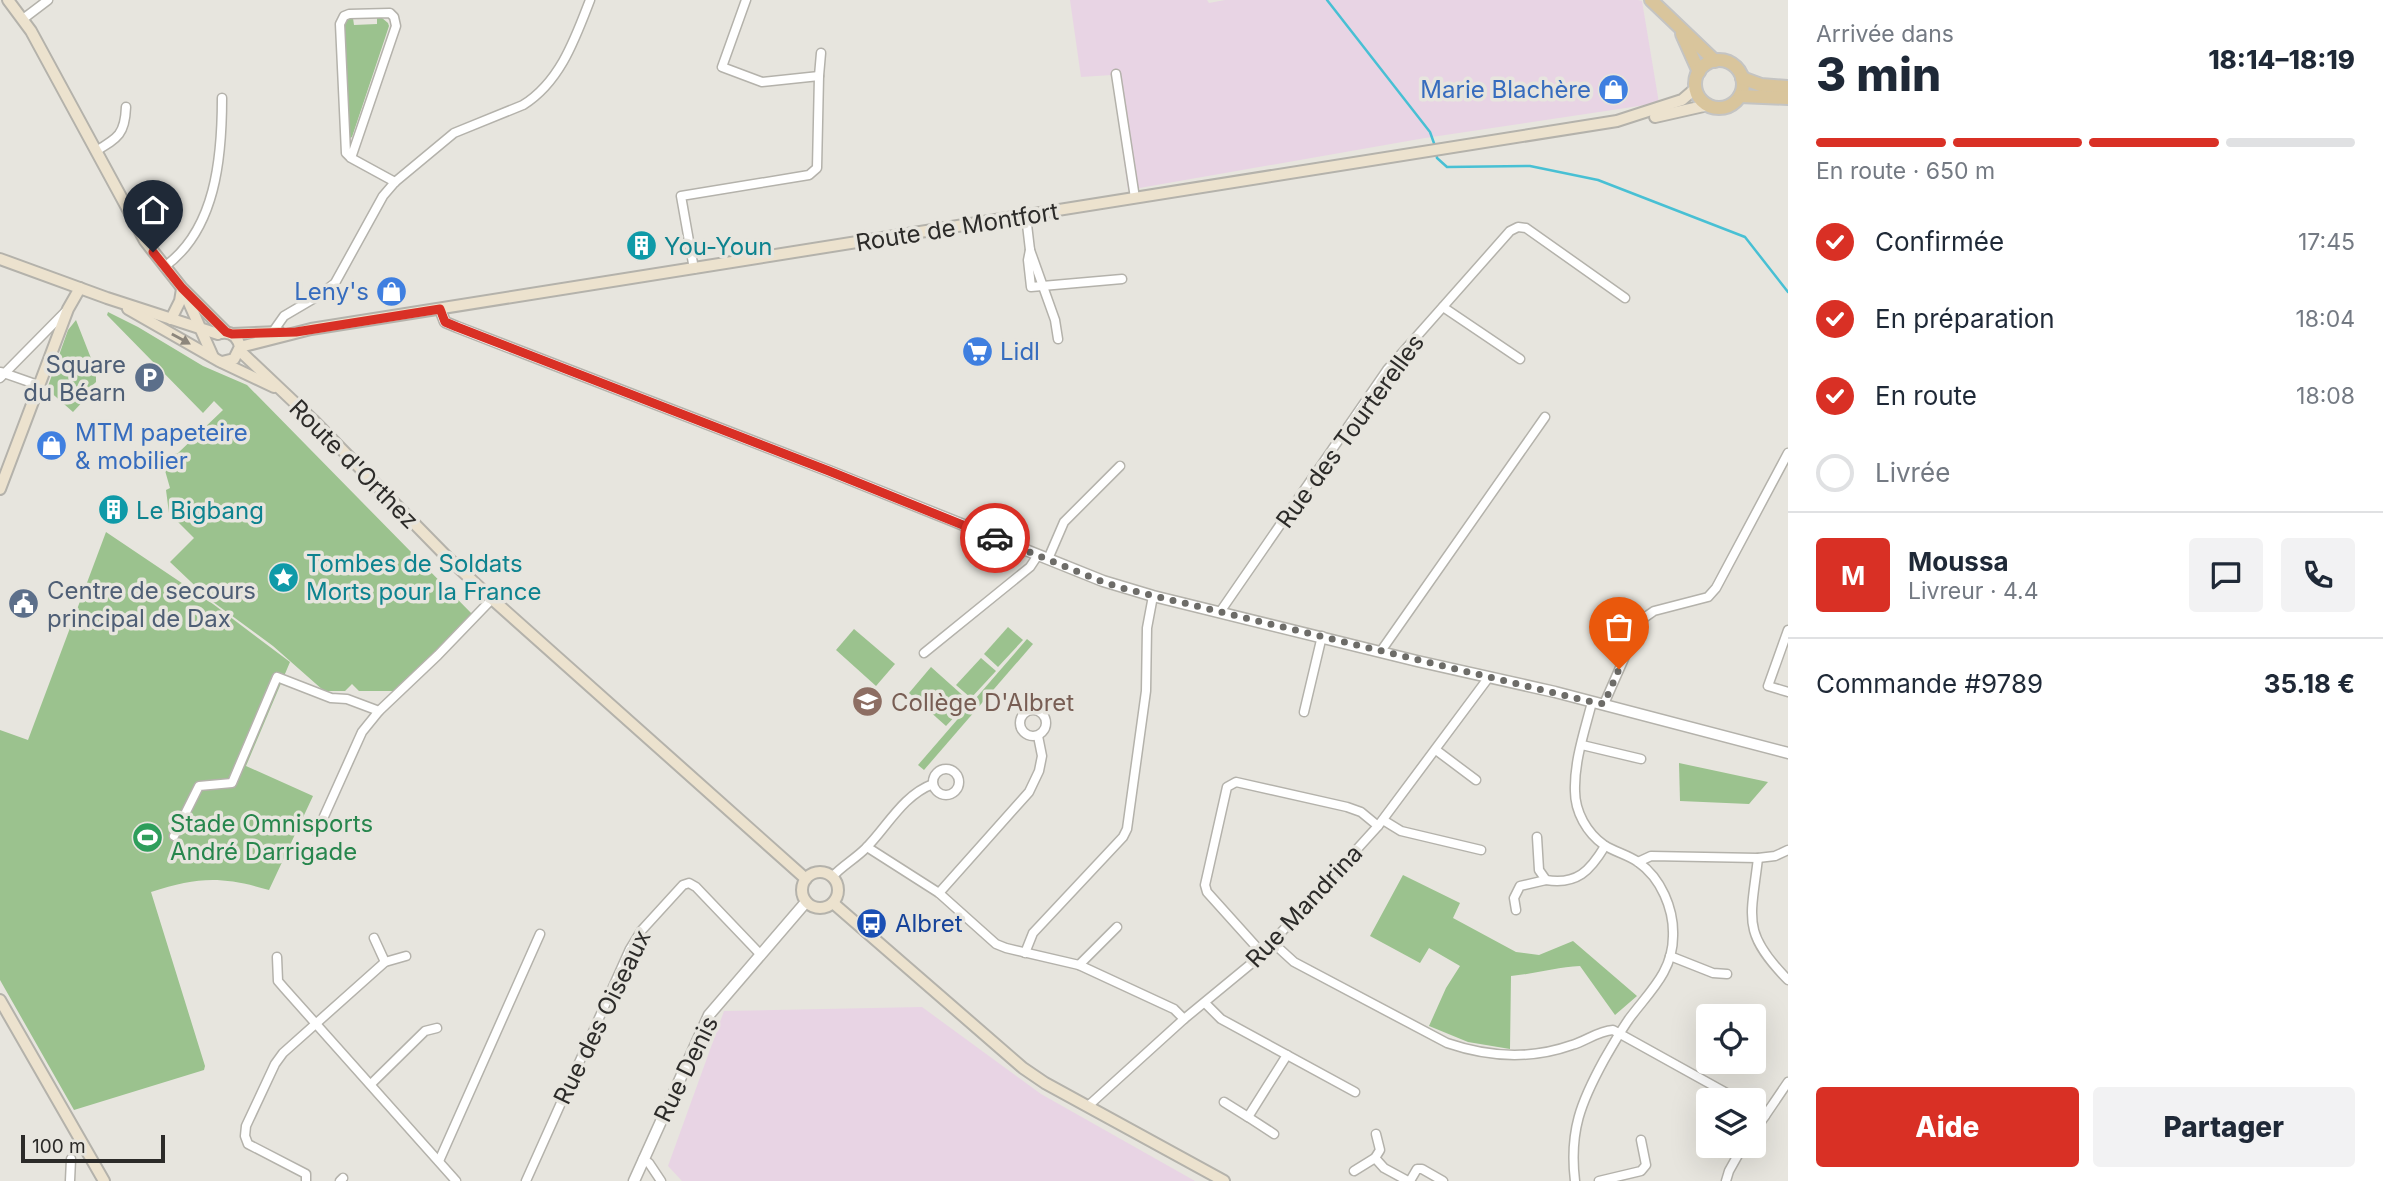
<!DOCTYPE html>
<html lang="fr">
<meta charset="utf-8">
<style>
body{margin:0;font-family:Inter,sans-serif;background:#f2f2f3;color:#1f2937;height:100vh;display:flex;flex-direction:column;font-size:26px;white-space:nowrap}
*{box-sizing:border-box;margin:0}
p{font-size:23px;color:#747a83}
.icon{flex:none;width:38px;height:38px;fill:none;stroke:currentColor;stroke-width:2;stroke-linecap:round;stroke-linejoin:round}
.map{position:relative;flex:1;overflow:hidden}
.sheet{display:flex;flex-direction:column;background:#fff;width:595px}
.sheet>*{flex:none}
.controls{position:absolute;left:1696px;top:1004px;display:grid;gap:14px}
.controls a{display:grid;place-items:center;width:70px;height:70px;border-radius:7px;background:#fff;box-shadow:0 7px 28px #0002;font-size:35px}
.scale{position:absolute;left:21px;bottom:18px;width:144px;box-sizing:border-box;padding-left:7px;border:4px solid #2c2b29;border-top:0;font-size:19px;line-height:24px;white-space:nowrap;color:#2c2b29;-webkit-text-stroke:5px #e7e5de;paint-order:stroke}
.pin{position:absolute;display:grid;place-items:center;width:60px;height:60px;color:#fff;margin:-72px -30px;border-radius:50% 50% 50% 0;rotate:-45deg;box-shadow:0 0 7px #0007}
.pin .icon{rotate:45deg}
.courier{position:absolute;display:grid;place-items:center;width:70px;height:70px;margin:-35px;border:5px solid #d93025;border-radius:50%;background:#fff;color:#222;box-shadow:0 2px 9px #0007}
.summary em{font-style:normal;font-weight:800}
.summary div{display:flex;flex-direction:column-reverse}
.summary{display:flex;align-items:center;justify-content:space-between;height:119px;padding:0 28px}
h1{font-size:46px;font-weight:800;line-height:52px}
.bar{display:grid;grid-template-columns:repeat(4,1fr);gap:10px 7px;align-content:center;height:84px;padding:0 28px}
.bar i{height:9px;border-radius:5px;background:#e0e1e3}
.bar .active{background:#d93025}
.bar p{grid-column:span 4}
.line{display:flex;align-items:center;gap:18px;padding:0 28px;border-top:2px solid #e0e1e3}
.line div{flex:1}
.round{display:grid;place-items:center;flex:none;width:74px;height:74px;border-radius:7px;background:#f2f2f3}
ol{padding:0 28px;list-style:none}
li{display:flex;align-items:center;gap:21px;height:77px}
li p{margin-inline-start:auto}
li .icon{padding:7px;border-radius:50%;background:#d93025;color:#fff;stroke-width:4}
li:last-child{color:#747a83}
li i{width:38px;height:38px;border:4px solid #e0e1e3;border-radius:50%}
.primary-button{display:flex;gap:14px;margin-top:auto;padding:14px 28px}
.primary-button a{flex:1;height:80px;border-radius:7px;background:#d93025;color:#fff;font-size:28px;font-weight:800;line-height:80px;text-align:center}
.primary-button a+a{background:#f2f2f3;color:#1f2937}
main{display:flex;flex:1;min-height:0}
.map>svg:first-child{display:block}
.industrial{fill:#e8d4e4}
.green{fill:#9bc28e}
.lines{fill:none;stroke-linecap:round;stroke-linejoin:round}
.stream{stroke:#48c0d4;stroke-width:2.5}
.minor-casing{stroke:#b4b2ab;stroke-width:11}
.tertiary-casing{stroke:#b4b2ab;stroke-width:13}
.secondary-casing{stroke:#b4b2ab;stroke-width:14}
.primary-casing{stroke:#c4c4c3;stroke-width:16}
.minor{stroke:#fff;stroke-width:8}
.tertiary{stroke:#fff;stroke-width:10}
.secondary{stroke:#ece2ce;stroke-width:10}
.primary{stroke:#d9c59c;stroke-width:12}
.oneway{fill:#8c867c}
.done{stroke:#6d6c68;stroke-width:7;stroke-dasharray:0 12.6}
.route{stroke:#d93025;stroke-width:9}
.labels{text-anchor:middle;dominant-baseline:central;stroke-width:7;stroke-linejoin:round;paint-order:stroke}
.shop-label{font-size:24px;fill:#366cbe;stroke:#e7e5de;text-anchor:end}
.street-label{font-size:24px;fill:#2c2b29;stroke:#e7e5de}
.culture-label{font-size:24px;fill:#0d838f;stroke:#e7e5de;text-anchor:start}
.service-label{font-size:24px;fill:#4e5e75;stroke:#e7e5de;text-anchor:end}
.education-label{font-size:24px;fill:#785e54;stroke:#e7e5de;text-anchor:start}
.leisure-label{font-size:24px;fill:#27864d;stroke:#e7e5de;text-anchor:start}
.transit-label{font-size:24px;fill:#164399;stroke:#e7e5de;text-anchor:start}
</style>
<main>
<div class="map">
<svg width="1788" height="1181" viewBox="0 0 1788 1181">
<rect width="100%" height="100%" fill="#e7e5de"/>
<!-- industrial -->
<g class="industrial">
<polygon points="1070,0 1207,0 1209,3 1225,0 1638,0 1642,1 1659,103 1425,138 1128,190 1112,75 1081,77"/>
<polygon points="922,1007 1041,1094 1195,1181 682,1181 668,1166 724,1011"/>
</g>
<!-- green -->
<g class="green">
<polygon points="348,18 353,18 354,25 377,24 377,18 382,18 388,23 389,26 352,137 350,138 347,131 344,25"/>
<polygon points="108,312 138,327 203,366 247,385 473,615 396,691 359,691 352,684 345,691 324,691 273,646 209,599 170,562 194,538 169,513 166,490 170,488 164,467 168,463 167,461 175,453 177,454 223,410 214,401 203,413 107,315"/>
<polygon points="76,320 96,371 96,382 84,393 87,397 73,412 47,389 68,330"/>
<path d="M 106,532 L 213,604 L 290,662 L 246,766 L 313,796 L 269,890 C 221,876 198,877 151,892 L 205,1066 L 204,1070 L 74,1110 L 0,980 L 0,730 L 28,740 Z"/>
<polygon points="1008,627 1023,640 998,667 984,654"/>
<polygon points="854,629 895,664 876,686 836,650"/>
<polygon points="1027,639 1033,644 924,770 918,765"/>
<polygon points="981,658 996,671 971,698 956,685"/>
<polygon points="931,667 969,701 946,726 909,693"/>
<polygon points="1679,763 1768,782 1749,804 1680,801"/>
<path d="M 1403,875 L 1460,903 L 1453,918 L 1516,952 L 1539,955 L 1573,941 L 1637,996 L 1615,1015 L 1580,966 C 1557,967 1534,974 1511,976 L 1510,1049 L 1468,1042 L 1429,1026 L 1446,988 L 1460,966 L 1429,948 L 1420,963 L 1370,936 Z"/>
</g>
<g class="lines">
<!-- stream -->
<g class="stream">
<polyline points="1327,0 1430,132 1435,146"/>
<polyline points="1436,152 1437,158 1447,167 1530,166 1598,180 1745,237 1788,292"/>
</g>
<defs>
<g id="minor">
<polyline points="23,19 48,0"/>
<polyline points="1116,74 1135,198"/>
<polyline points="819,76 821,53"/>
<path d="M 96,151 C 118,138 125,134 126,107"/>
<polyline points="351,158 396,26 394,17 390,13 349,14 344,16 340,24 346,153 351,158 395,182"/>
<polyline points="1026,216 1030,250 1055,320 1058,339"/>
<polyline points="1030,250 1028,260 1031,287 1122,279"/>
<path d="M 164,267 C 216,230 222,157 222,98"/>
<polyline points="694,269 681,196 809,175 817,168 819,76 762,82 722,67 746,0"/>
<polyline points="1443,307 1520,359"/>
<path d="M 272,333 L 284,316 L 318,296 L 335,283 L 383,196 L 395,182 L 454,133 L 523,105 C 560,82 575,39 590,0"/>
<polyline points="1,372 38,385"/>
<polyline points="0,378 67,310"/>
<polyline points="1048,559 1064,522 1120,466"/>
<polyline points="1220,612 1387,370 1510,231 1518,227 1526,228 1625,298"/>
<polyline points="1788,630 1768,686 1788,692"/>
<polyline points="1381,651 1545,417"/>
<polyline points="924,653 1030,567 1038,555"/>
<polyline points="1604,704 1641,620 1654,611 1708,597 1716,588 1788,453"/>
<circle cx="1033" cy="723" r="13"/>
<polyline points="1304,712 1322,636"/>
<polyline points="1582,745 1641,759"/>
<polyline points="1436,750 1476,780"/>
<circle cx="946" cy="782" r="13"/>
<polyline points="1383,820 1401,831 1481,850"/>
<polyline points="317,832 362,732 379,711"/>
<polyline points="174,836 199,786 232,783 277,677 331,698 347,699 379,711 438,655 492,599"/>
<path d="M 1537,837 L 1539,870 L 1546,880 C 1577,885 1590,871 1605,846"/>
<polyline points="867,847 939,893 996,944 1006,948 1079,965 1174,1009 1184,1019"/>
<path d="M 1758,858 C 1751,919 1741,932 1788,980"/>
<polyline points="1638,862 1651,856 1758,858 1775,856 1788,850"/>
<path d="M 832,877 C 842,866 855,859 866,848 C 887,827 903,795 933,784"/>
<polyline points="939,893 1029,792 1039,771 1042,756 1038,736"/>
<polyline points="1516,910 1514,898 1520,886 1546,880"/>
<path d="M 1272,942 L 1294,962 L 1447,1043 C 1488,1057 1530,1060 1572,1045 C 1586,1041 1598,1031 1613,1030 L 1741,1101"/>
<polyline points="1261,952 1207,892 1205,885 1227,787 1236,782 1347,807 1361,812 1378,826"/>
<polyline points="1025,953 1033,933 1123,837 1127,829 1146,691 1147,628 1153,596"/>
<polyline points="1670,956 1713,973 1727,974"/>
<polyline points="277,957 278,981 284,988 456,1181"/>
<polyline points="385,962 406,956"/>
<polyline points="1079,965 1117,927"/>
<polyline points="1205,1003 1221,1019 1355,1092"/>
<polyline points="371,1084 425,1031 437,1028"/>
<polyline points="1224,1102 1248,1117 1287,1055"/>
<polyline points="1088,1106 1184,1019 1252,963 1289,924 1378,826 1489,677"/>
<polyline points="1754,1108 1765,1116"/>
<polyline points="1248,1117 1274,1134"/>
<polyline points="1754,1132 1788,1082"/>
<polyline points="1375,1158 1384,1168 1408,1181"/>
<polyline points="643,1159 649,1163 661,1181"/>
<polyline points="439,1161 540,934"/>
<polyline points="1354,1171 1375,1158 1380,1150 1376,1134"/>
<polyline points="70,1181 71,1159"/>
<polyline points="306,1181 306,1174 248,1144 245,1136 246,1126 275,1064 283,1053 385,962 374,938"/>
<polyline points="340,1181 343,1178"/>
<polyline points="526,1181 630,949 641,931 683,885 689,883 696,887 761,955"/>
<polyline points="1410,1181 1417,1169 1422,1169 1443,1181"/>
<path d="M 1575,1181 C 1569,1131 1581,1102 1604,1060 C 1612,1046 1620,1032 1629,1019 C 1649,992 1673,972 1673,936 C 1674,909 1661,878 1638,862 C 1628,855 1615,852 1604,845 C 1587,833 1575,812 1575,791 C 1574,761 1585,730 1592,702"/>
<polyline points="1599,1181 1641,1171 1646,1165 1641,1140"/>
<polyline points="1726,1181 1729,1171 1743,1146"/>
</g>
<g id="tertiary">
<polyline points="440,309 445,322 457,327 829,471 1103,581 1153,596 1417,661 1555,692 1788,753"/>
<polyline points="634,1181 709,1015 806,902"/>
</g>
<g id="secondary">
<polyline points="8,0 31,31 145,241 182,288 226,332"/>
<polyline points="1655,117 1708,105"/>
<polyline points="0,259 107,298 218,334"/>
<polyline points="186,296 213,357"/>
<polyline points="128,309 219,361 274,387"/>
<polyline points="171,319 180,301 182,289"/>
<path d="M 221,333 C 232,331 238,337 240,347 L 234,359 L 222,362"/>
<polyline points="232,334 279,332"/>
<polyline points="240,347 311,329 1617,121 1682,100 1696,88"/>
<polyline points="239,350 313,420 447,557 492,599 806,879"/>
<polyline points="0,489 68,309 80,288"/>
<circle cx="820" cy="890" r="18"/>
<polyline points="833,903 1023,1068 1045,1083 1224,1181"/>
<polyline points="0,1000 104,1181"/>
</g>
<g id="primary">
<polyline points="1651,0 1715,61"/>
<polyline points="1682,34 1699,72"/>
<circle cx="1719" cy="84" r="24"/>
<polyline points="1742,78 1761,85 1788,87"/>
<polyline points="1740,96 1788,98"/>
</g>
</defs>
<!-- minor casing -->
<use href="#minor" class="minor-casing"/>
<!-- tertiary casing -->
<use href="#tertiary" class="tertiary-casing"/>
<!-- secondary casing -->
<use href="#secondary" class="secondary-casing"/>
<!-- primary casing -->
<use href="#primary" class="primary-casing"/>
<!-- minor -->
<use href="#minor" class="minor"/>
<!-- tertiary -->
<use href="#tertiary" class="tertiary"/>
<!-- secondary -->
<use href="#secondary" class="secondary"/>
<!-- primary -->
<use href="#primary" class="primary"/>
</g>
<!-- one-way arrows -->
<defs><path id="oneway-solid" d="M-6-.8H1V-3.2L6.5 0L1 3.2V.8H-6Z" transform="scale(1.75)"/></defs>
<use class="oneway" href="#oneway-solid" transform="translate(181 339) rotate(29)"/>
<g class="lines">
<!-- done -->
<polyline class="done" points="995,538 1103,582 1126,589 1592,702 1604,704 1619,669"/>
<!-- route -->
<polyline class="route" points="153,252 182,288 226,332 232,334 296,332 440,309 445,322 457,327 829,471 995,538"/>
</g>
<!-- icons -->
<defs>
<symbol id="shop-disc" viewBox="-11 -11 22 22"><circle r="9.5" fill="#3f7fe0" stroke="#e7e5de"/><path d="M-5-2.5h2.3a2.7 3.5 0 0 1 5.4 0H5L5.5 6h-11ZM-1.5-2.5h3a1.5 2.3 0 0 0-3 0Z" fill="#fff"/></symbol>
<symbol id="building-disc" viewBox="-11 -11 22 22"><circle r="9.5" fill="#0f9aa8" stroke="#e7e5de"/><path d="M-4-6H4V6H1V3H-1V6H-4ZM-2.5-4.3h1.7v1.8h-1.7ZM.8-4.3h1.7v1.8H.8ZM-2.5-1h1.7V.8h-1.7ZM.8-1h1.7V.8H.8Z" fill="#fff"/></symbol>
<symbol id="supermarket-disc" viewBox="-11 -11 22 22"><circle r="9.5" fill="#3f7fe0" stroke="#e7e5de"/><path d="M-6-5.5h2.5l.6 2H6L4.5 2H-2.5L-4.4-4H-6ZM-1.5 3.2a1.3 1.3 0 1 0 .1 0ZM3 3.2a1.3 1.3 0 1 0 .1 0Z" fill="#fff"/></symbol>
<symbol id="parking-disc" viewBox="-11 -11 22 22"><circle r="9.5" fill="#5c6f8a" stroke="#e7e5de"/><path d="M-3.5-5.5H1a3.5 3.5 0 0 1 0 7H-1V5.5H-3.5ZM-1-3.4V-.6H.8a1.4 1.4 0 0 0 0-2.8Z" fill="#fff"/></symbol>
<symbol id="sight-disc" viewBox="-11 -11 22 22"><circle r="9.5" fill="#0f9aa8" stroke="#e7e5de"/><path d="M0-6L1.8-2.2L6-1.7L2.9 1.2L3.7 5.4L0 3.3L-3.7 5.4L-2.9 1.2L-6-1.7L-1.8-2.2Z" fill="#fff"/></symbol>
<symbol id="civic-disc" viewBox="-11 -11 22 22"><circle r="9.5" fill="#5c6f8a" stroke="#e7e5de"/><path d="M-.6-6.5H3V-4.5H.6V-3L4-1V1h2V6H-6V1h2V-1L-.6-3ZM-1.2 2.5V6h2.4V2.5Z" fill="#fff"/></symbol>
<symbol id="school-disc" viewBox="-11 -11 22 22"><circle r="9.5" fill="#8d6e63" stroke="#e7e5de"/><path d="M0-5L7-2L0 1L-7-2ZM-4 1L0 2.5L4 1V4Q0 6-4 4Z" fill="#fff"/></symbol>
<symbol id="stadium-disc" viewBox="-11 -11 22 22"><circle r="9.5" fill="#2e9e5b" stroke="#e7e5de"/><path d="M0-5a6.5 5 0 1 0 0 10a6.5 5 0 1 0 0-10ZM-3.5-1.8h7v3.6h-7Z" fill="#fff"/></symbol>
<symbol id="bus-disc" viewBox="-11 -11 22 22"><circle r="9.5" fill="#1a4fb4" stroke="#e7e5de"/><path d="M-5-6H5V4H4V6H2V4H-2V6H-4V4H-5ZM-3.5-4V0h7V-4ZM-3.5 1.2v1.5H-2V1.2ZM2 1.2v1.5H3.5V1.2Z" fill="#fff"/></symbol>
</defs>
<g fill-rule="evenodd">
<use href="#shop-disc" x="1596" y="72" width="35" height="35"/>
<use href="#building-disc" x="624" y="228" width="35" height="35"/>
<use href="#shop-disc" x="374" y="274" width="35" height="35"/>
<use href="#supermarket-disc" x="960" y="334" width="35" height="35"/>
<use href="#parking-disc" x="132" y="360" width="35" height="35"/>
<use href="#shop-disc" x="34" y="428" width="35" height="35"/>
<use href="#building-disc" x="96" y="492" width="35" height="35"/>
<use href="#sight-disc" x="266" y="560" width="35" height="35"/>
<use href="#civic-disc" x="6" y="586" width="35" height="35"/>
<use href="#school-disc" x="850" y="684" width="35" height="35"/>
<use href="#stadium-disc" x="130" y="820" width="35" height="35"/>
<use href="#bus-disc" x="854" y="906" width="35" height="35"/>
</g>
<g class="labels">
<!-- shop labels -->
<g class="shop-label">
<text x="1591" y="89">Marie Blachère</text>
<text x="369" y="291">Leny's</text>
<text x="1000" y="351" text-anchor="start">Lidl</text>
<text x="75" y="432" text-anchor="start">MTM papeteire<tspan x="75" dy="28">&amp; mobilier</tspan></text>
</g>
<!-- street labels -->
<g class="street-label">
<text transform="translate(957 227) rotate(-9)">Route de Montfort</text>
<text transform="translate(1350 431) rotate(-54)">Rue des Tourterelles</text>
<text transform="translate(354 464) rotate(45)">Route d'Orthez</text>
<text transform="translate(1304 906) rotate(-47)">Rue Mandrina</text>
<text transform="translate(602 1017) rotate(-64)">Rue des Oiseaux</text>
<text transform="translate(686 1069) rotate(-64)">Rue Denis</text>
</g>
<!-- culture labels -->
<g class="culture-label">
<text x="664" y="246">You-Youn</text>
<text x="136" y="510">Le Bigbang</text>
<text x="306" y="563">Tombes de Soldats<tspan x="306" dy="28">Morts pour la France</tspan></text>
</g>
<!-- service labels -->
<g class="service-label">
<text x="126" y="364">Square<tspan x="126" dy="28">du Béarn</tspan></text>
<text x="47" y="590" text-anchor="start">Centre de secours<tspan x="47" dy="28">principal de Dax</tspan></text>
</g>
<!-- education labels -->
<g class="education-label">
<text x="891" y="702">Collège D'Albret</text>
</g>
<!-- leisure labels -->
<g class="leisure-label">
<text x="170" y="823">Stade Omnisports<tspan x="170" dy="28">André Darrigade</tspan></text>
</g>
<!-- transit labels -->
<g class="transit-label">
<text x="895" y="923">Albret</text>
</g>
</g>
</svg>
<div class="controls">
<a><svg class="icon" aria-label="locate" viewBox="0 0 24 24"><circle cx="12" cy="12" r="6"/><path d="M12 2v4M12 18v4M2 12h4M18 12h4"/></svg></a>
<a><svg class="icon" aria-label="layers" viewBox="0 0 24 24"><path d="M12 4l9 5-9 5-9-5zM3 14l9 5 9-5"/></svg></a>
</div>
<div class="scale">100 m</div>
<div class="pin" style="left:1619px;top:669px;background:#ea580c"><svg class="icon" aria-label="bag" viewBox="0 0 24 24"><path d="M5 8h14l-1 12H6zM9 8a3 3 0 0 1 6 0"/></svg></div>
<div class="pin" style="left:153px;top:252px;background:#1f2937"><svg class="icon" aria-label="home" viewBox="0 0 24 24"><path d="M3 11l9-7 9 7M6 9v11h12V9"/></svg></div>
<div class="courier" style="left:995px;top:538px"><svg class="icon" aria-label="car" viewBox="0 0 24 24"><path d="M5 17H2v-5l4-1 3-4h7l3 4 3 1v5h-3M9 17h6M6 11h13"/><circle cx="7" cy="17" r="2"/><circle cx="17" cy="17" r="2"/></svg></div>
</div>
<section class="sheet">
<div class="summary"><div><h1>3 min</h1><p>Arrivée dans</p></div><em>18:14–18:19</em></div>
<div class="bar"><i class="active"></i><i class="active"></i><i class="active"></i><i></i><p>En route · 650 m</p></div>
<ol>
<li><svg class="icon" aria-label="check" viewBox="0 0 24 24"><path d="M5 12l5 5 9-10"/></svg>Confirmée<p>17:45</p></li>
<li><svg class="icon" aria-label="check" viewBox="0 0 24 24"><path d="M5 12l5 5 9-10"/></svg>En préparation<p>18:04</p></li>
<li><svg class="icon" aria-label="check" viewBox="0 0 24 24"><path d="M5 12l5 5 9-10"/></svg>En route<p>18:08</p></li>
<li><i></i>Livrée</li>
</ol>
<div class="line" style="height:126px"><b class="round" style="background:#d93025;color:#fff">M</b><div><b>Moussa</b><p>Livreur · 4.4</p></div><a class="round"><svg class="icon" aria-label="chat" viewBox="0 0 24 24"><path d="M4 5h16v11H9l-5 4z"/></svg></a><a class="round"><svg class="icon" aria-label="phone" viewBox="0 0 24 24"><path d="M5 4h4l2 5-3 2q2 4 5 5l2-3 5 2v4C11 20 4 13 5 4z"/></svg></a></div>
<div class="line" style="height:91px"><div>Commande #9789</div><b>35.18 €</b></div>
<div class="primary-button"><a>Aide</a><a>Partager</a></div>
</section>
</main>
